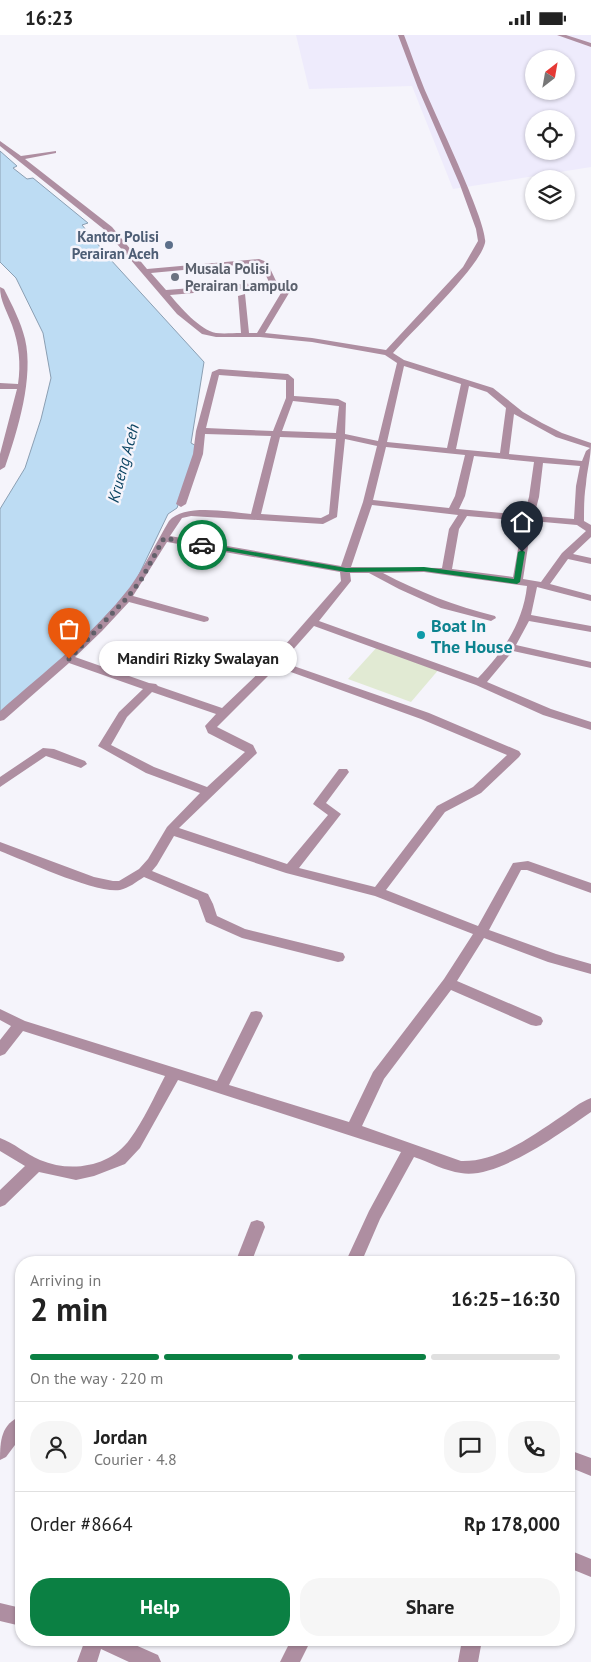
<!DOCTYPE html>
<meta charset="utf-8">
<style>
body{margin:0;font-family:"PT Sans",sans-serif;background:#f6f6f6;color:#222;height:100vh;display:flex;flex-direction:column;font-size:19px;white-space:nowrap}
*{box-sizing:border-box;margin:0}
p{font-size:16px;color:#767676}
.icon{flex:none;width:28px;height:28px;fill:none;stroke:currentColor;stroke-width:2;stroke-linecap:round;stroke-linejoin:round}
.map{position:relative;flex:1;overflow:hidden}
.details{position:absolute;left:15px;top:1221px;width:560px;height:390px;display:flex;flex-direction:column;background:#fff;border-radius:20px;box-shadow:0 1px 4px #0004}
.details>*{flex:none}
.needle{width:32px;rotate:31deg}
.fabs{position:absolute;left:525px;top:15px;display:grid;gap:10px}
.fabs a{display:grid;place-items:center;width:50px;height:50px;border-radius:50%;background:#fff;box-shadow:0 1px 4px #0004;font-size:25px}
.pin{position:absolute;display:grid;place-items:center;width:42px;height:42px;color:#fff;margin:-51px -21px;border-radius:50% 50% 50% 0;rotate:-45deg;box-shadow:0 0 5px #0007}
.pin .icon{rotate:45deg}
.courier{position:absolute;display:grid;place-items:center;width:50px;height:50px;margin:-25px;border:4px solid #0b8043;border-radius:50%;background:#fff;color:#222;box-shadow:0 1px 6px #0007}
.bubble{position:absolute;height:35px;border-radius:18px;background:#fff;box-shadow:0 1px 4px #0004;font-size:16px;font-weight:700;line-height:35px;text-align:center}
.overview em{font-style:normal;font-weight:700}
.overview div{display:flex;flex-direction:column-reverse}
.overview{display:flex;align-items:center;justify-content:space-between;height:85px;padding:0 15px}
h1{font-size:32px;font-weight:700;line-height:38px}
.bar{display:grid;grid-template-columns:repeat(4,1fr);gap:8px 5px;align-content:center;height:60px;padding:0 15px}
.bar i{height:6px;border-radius:4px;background:#e0e0e0}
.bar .on{background:#0b8043}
.bar p{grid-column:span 4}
.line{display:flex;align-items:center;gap:12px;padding:0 15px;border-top:1px solid #e0e0e0}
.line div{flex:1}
.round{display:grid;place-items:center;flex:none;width:52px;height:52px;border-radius:20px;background:#f6f6f6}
.primary-button{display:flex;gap:10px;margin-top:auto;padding:10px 15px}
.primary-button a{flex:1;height:58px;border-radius:20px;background:#0b8043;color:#fff;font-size:20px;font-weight:700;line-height:58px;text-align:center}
.primary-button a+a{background:#f6f6f6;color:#222}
.status{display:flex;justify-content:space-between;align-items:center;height:35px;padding:0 25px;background:#fff;direction:ltr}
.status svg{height:14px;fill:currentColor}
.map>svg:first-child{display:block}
.built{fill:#eeebfc;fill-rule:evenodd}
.green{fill:#e1ead3}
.water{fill:#bddcf3;stroke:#8b9fb3}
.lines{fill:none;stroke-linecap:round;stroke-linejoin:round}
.minor{fill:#ae8ea1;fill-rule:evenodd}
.route{fill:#0b8043}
.done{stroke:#63616b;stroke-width:5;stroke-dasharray:0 9}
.service-dot{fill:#5c6f8a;stroke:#f5f4fb;stroke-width:2}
.worship-dot{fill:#6b7280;stroke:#f5f4fb;stroke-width:2}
.culture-dot{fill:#0f9aa8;stroke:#f5f4fb;stroke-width:2}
.labels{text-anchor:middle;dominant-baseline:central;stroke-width:5;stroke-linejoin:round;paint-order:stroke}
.far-service-label{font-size:15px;font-weight:bold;fill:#4e5e75;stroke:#f5f4fb;text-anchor:end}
.far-worship-label{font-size:15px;font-weight:bold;fill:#5b616d;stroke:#f5f4fb;text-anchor:start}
.far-water-label{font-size:16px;font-style:italic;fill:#0a4361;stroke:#f5f4fb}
.culture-label{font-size:18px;font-weight:bold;fill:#0d838f;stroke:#f5f4fb;text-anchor:start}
</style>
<div class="status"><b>16:23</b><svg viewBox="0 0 49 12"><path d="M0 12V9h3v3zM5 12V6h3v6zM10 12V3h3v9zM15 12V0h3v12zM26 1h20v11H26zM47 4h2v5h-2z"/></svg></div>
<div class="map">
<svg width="591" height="1627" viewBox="0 0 591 1627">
<rect width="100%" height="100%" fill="#f5f4fb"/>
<!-- built -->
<path class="built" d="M 296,0 L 591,0 L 591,7 L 579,8 L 591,12 L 591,132 L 453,154 L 412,51 L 309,54 ZM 534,24 L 566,24 L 566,56 L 534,56 ZM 534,84 L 566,84 L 566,116 L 534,116 Z"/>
<!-- green -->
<polygon class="green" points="378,611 440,633 411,667 348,644"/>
<!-- water -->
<polygon class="water" points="0,116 17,131 13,133 27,144 33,143 88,188 82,190 110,224 204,327 191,408 198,412 177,473 168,479 133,552 70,619 0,680 0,474 25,433 41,384 51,343 43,298 16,243 0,227"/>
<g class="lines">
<!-- minor -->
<g class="minor">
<path d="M 398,0 L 404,0 C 411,18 417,36 424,53 C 434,77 489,191 485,208 C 479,233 413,295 393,318 L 404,325 L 493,353 L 523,377 L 542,388 L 562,398 L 591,408 C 591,423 587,435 586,449 C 584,461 584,473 584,486 L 591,490 L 591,502 L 573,519 L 591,523 L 591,529 L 568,524 L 550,549 L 591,560 L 591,566 L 537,552 L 531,580 L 591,591 L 591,597 L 529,586 L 516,610 L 591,627 L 591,633 L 513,616 L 487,647 L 551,674 L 591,687 L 591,695 L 543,680 L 476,650 L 314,591 L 282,627 L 429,678 L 519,716 L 521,719 L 519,722 L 481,758 L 445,777 L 386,855 L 478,891 L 513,828 L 528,826 L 591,848 L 591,858 L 527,835 L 521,835 L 489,895 L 556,919 L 591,929 L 591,939 L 548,927 L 484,903 L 457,946 L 541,982 L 543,986 L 541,990 L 536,991 L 531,990 L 451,955 L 384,1044 L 362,1091 L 461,1126 C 498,1127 532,1101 562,1081 C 571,1075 580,1067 591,1063 L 591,1077 C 562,1097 497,1145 461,1138 C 445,1136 429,1127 414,1122 L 380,1184 L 361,1228 L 345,1228 L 369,1176 L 401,1117 L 178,1045 L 140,1113 L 125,1129 L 94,1141 L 76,1145 L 39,1137 L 5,1170 L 0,1172 L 0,1155 L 25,1131 L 0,1116 L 0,1103 C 14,1108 26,1119 40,1125 C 71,1138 110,1132 130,1104 C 144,1085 154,1062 165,1041 L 23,996 L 5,1019 L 0,1021 L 0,1005 L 11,991 L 0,985 L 0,974 L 25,986 L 217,1046 L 251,977 L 256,976 L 261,977 L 263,981 L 229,1050 L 349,1087 L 373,1037 L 444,944 L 473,899 L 375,861 L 286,838 L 174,801 L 157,830 L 152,836 L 208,859 L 213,869 L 217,881 L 245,894 L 343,918 L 345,922 L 343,926 L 338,927 L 242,903 L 206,887 L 198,865 L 144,842 C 136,847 129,853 120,855 C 96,859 26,826 0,816 L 0,807 L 94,842 L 113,846 L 119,846 L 139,834 L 148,824 L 167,792 L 200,758 L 146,738 L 98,711 L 119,677 L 143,654 L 69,628 L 4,685 L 0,686 L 0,676 C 45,636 93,600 130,552 C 145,531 156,508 169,486 C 184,468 229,477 251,479 L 271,401 L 205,399 L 203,419 L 186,469 L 181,472 L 176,469 L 193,419 L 196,396 L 212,337 L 219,334 L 288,339 L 294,344 L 294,361 L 338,364 L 346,368 L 345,399 L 378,406 L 397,328 L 385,320 L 312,307 L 260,302 L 216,302 L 202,299 L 177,279 L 106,196 L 0,111 L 0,106 L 21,121 L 56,116 L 56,118 L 25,124 L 112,192 L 147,234 L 259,224 L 267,227 L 276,246 L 284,246 L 289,258 L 265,298 L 312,303 L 386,315 L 463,232 L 478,206 L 476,194 L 460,150 L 418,53 ZM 258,228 L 261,230 L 269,247 L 166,255 L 151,238 ZM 278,251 L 281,258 L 257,298 L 249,298 L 245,259 L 238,261 L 241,298 C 233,298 224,299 216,298 C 200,295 180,272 170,260 ZM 404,331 L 461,349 L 447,413 L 387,407 ZM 219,340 L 286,345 L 286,363 L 273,396 L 206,393 ZM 469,351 L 487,357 L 506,373 L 500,418 L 456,414 ZM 293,366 L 339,371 L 336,398 L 282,396 ZM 514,379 L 556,402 L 590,413 L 586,416 L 582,426 L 509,419 ZM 280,402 L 336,404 L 329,479 L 321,483 L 261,479 ZM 345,404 L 377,411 L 363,467 L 341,531 L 170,501 L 182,483 L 191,481 L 323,489 L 337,482 ZM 386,412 L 465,420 L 455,461 L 449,473 L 373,465 ZM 474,421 L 534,427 L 529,462 L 524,480 L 459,474 L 465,461 ZM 543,428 L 580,431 L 576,451 L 574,484 L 534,481 L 539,462 ZM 372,470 L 458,480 L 449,494 L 442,533 L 351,532 ZM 467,481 L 523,486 L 513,542 L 452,534 L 459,494 ZM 532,486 L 577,490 L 586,496 L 562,518 L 541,547 L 523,544 ZM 167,507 L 340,537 L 341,546 L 271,626 L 222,673 L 158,651 L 156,649 L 149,648 L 75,622 L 102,596 L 129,567 L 204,587 L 208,586 L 209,584 L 208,582 L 133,561 ZM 424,537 L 527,551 C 523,588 503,617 478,643 L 319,586 L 351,546 L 350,538 L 369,538 L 399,554 L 441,573 L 491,586 L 496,583 L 495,581 C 455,571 419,557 383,538 ZM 277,632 L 421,684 L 507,720 L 473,752 L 437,771 L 375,852 L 299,833 L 341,779 L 326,768 L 349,737 L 347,734 L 339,734 L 315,766 L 313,769 L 328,780 L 287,829 L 179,793 L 257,718 L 253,710 L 217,692 ZM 152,657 L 216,679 L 205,691 L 208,698 L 245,717 L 207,752 L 154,732 L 111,710 L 127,682 Z"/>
<polygon points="557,0 566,0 591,8 591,12"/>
<path d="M 0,252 L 4,254 C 12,270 21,287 25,304 C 34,342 18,395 5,432 L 0,435 L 0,419 L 17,354 L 0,354 L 0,348 L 18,349 C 21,329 19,309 12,290 C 7,276 0,266 0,252 Z"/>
<polygon points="43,713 54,714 85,726 87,729 81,733 46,721 0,752 0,742"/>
<polygon points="257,1185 263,1187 265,1192 251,1228 235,1228 251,1187"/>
<path d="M 21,1381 L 21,1402 L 6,1422 L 0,1425 C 0,1406 1,1389 21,1381 Z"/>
<polygon points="569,1415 591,1423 591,1441 569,1432"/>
<polygon points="569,1515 591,1524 591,1542 569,1533"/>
<polygon points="0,1568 21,1573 21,1591 0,1586"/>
<polygon points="85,1605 124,1605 158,1620 161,1627 129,1627 101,1614 97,1627 77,1627"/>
<polygon points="291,1605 311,1605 300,1627 280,1627"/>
<polygon points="462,1605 482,1605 478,1627 458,1627"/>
</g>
</g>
<!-- route -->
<polygon class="route" points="202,508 346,533 424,532 514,544 518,517 522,515 525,517 520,547 517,549 424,536 346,537 199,511 198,510"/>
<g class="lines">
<!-- done -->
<polyline class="done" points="69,624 127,563 141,545 164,503 202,510"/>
</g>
<!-- markers -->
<circle class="service-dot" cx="169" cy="210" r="5"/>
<circle class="worship-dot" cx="175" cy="242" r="5"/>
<circle class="culture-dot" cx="421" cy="600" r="5"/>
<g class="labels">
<!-- far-service labels -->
<g class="far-service-label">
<text x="159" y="201">Kantor Polisi<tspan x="159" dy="17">Perairan Aceh</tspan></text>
</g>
<!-- far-worship labels -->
<g class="far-worship-label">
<text x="185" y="233">Musala Polisi<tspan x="185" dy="17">Perairan Lampulo</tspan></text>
</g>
<!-- far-water labels -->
<g class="far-water-label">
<text transform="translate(123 428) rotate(-75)">Krueng Aceh</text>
</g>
<!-- culture labels -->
<g class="culture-label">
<text x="431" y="590">Boat In<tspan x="431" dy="21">The House</tspan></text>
</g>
</g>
</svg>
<div class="fabs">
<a><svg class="needle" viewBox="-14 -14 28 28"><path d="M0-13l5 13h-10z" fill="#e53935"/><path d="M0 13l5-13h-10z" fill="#767676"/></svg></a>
<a><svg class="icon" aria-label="locate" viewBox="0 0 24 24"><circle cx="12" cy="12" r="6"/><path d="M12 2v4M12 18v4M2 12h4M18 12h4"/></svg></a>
<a><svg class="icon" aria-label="layers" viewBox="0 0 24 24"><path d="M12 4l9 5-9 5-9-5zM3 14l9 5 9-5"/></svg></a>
</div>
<div class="pin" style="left:69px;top:624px;background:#ea580c"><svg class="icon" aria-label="bag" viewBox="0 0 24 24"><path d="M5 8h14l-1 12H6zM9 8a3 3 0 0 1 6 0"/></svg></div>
<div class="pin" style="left:522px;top:517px;background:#1f2937"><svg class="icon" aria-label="home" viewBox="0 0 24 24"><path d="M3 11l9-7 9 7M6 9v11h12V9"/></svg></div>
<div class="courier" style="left:202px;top:510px"><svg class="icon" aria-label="car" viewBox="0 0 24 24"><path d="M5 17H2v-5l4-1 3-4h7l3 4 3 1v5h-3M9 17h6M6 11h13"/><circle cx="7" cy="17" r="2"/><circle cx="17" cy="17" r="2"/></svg></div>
<div class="bubble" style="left:99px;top:606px;width:198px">Mandiri Rizky Swalayan</div>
<section class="details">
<div class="overview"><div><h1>2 min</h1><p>Arriving in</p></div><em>16:25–16:30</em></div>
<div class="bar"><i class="on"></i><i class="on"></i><i class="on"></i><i></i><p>On the way · 220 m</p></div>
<div class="line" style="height:90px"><a class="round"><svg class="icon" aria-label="person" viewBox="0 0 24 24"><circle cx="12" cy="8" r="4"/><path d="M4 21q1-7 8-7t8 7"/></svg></a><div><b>Jordan</b><p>Courier · 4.8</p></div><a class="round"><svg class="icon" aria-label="chat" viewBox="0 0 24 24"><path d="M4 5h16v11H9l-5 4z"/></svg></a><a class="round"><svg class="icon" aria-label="phone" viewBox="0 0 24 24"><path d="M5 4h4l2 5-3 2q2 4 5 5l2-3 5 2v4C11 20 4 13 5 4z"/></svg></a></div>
<div class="line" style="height:65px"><div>Order #8664</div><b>Rp 178,000</b></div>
<div class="primary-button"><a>Help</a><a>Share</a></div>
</section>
</div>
